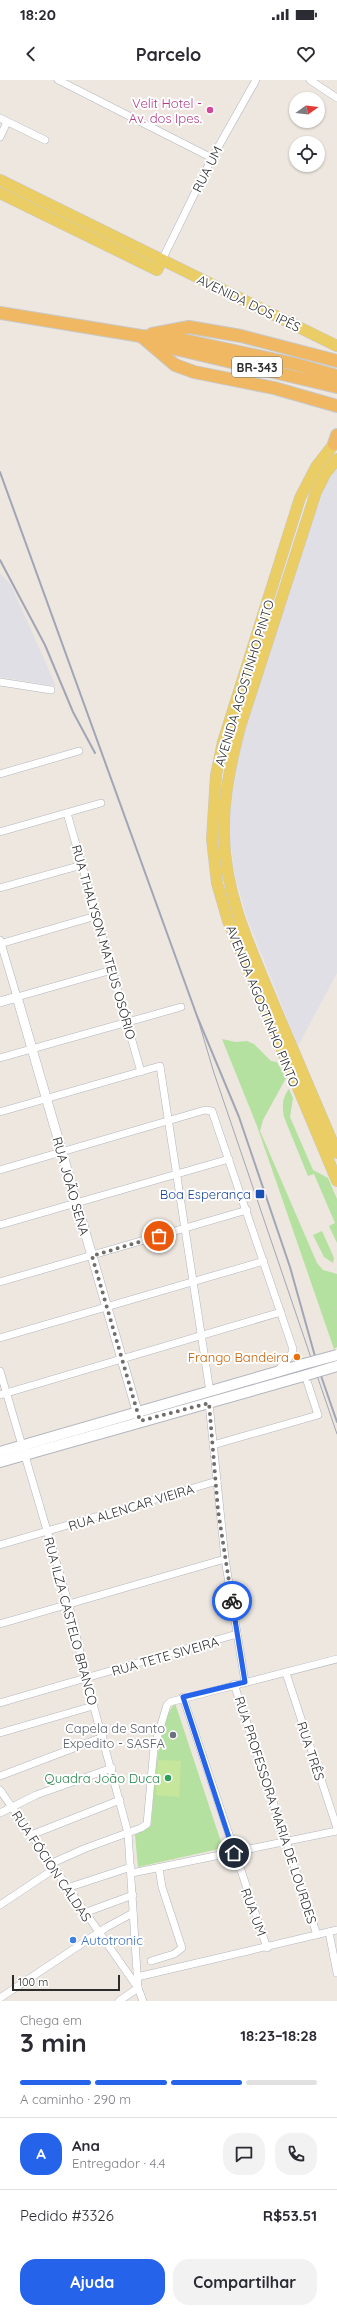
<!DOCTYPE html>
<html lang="pt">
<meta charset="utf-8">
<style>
body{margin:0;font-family:Quicksand,sans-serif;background:#f2f2f3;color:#2b2b33;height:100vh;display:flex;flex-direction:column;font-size:15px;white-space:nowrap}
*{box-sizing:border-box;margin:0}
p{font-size:13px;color:#7c7c81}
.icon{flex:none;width:22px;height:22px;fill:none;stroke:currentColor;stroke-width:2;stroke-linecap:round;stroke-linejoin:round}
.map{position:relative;height:1921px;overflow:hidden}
.drawer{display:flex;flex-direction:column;background:#fff;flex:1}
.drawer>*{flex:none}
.needle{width:26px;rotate:75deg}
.fabs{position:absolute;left:289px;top:12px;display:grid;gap:8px}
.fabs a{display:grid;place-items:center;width:36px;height:36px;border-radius:50%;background:#fff;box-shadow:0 1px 3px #0004;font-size:20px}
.scale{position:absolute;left:12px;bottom:10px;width:108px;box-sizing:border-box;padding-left:4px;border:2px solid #2c2c2c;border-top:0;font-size:11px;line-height:14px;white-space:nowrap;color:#2c2c2c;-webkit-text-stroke:3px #fff;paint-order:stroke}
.pin{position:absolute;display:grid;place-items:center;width:34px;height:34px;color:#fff;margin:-17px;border:2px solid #fff;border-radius:50%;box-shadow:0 1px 4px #0007}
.courier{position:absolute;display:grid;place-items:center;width:40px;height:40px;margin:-20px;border:3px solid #2563eb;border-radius:50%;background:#fff;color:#222;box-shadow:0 1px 5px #0007}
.head em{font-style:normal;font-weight:700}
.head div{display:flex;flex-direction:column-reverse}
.head{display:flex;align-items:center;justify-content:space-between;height:68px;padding:0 20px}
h1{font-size:26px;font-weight:700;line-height:30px}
.bar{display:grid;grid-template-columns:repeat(4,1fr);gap:6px 4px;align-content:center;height:48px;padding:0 20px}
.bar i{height:5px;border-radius:3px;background:#e1e1e2}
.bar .on{background:#2563eb}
.bar p{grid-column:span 4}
.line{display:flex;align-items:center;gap:10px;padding:0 20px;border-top:1px solid #e1e1e2}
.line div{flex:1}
.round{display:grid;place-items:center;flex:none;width:42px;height:42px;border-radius:16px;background:#f2f2f3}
.button{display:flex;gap:8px;margin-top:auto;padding:8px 20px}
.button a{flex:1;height:46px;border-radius:16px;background:#2563eb;color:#fff;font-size:16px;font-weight:700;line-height:46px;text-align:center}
.button a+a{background:#f2f2f3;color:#2b2b33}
.status{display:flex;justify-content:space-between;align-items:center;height:28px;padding:0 20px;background:#fff;direction:ltr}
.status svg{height:11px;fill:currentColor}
header{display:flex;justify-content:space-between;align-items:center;height:52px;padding:0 20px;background:#fff;font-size:18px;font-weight:700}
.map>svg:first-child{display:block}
.industrial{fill:#e1dfe6}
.green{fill:#b4e19f}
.pitch{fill:#c6e79b}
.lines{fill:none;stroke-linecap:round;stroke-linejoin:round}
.minor-casing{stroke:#b2b5bf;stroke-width:8}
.tertiary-casing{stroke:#b2b5bf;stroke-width:10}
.secondary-casing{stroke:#b2b5bf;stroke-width:12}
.primary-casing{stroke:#c8c8c8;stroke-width:12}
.trunk-casing{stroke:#c8c8c8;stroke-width:14}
.minor{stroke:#fff;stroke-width:7}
.tertiary{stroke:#fff;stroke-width:9}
.secondary{stroke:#fff;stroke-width:10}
.primary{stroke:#ebcd66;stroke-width:11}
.trunk{stroke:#f1b863;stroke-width:12}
.tram{stroke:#a2a5b5;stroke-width:1}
.rail{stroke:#a2a5b5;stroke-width:2}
.secondary-bridge-casing{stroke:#b2b5bf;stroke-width:12;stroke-linecap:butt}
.secondary-bridge{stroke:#fff;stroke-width:10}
.done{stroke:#706d6b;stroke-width:4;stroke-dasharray:0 7.2}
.route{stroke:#2563eb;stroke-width:5}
.hotel-dot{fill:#d1479c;stroke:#fff;stroke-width:1.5}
.transit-dot{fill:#1a4fb4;stroke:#fff;stroke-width:1.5}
.food-dot{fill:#e8710a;stroke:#fff;stroke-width:1.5}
.worship-dot{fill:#6b7280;stroke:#fff;stroke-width:1.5}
.leisure-dot{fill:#2e9e5b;stroke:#fff;stroke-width:1.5}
.shop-dot{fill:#3f7fe0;stroke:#fff;stroke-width:1.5}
.labels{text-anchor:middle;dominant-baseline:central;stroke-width:4;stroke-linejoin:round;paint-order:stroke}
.shield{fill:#fff;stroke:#6b6b6b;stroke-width:1}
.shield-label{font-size:12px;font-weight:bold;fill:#2c2c2c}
.hotel-label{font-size:13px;fill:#b23c85;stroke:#fff;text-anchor:end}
.street-label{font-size:13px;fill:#2c2c2c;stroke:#fff}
.transit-label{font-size:13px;fill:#164399;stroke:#fff;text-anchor:end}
.food-label{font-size:13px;fill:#c56008;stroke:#fff;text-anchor:end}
.worship-label{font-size:13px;fill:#5b616d;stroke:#fff;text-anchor:end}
.leisure-label{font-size:13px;fill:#27864d;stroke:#fff;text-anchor:end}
.shop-label{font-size:13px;fill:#366cbe;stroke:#fff;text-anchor:start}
</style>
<div class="status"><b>18:20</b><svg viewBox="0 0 49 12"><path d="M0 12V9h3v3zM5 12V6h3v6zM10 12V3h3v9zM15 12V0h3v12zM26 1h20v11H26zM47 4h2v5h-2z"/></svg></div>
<header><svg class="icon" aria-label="back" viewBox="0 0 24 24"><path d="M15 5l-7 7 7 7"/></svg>Parcelo<svg class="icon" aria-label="heart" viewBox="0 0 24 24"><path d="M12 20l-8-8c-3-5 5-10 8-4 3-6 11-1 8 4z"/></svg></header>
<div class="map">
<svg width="337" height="1921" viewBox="0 0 337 1921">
<rect width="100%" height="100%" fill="#ede7df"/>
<!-- industrial -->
<g class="industrial">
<polygon points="337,387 337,893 298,966 247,838 235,797 229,751 231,723 243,645 288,519 314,436 329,395"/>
<polygon points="0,493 11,505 56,606 0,597"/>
</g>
<!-- green -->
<g class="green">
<polygon points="222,959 236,962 247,961 254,964 271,981 277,982 286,998 263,1040 260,1051 317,1183 323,1190 337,1194 337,1267 334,1269 257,1046"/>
<path d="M 289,1009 L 293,1018 L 290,1037 L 313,1090 L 328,1098 L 337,1119 L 337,1163 L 329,1146 L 335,1143 L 314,1094 L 308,1096 L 284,1037 C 282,1026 282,1018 289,1009 Z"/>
<polygon points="322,1151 334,1178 333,1183 324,1177 313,1155"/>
<path d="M 175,1623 L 223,1768 L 138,1787 L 135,1755 L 151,1746 C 154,1715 156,1646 175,1623 Z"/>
</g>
<!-- pitch -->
<polygon class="pitch" points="158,1680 181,1681 179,1717 156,1715"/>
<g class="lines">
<defs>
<g id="minor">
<polyline points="58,0 212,78"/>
<polyline points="310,0 337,18"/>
<polyline points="0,38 45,60"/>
<polyline points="0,57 7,42"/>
<polyline points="162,180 212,78 256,0"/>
<polyline points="0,602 51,610"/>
<polyline points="0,694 79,671"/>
<polyline points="67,733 141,992"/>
<polyline points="0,752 101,723"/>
<polyline points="0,808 82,785"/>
<polyline points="0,860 17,917 112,890"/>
<polyline points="0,864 96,836"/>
<polyline points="0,978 181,927"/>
<polyline points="0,1032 160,986 210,1312"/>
<path d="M 0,1090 L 205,1030 L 212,1031 L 293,1269 C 292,1278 281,1284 277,1293"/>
<polyline points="0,1145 229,1079"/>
<polyline points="0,1202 247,1130"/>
<polyline points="0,1258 264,1181"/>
<polyline points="0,1291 69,1525 86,1598 128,1753 138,1908 119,1921"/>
<polyline points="0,1315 281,1232"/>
<polyline points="209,1323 225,1479 245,1602"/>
<polyline points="213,1365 318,1335 307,1301"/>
<polyline points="0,1465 217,1401"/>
<polyline points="0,1544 225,1479"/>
<polyline points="286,1593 337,1748"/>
<polyline points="234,1604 317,1855"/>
<polyline points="183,1617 267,1868"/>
<polyline points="0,1623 237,1554"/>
<polyline points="0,1653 93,1626"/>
<polyline points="0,1696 103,1657"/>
<polyline points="0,1710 138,1908 143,1921"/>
<polyline points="0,1733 36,1715 112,1688"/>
<polyline points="31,1755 120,1720"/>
<polyline points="50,1784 86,1768 141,1748 147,1744 154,1668 167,1625 170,1622 337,1579"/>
<polyline points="132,1793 337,1751"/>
<polyline points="67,1808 131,1787"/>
<polyline points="0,1825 54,1789"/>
<polyline points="84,1833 133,1815"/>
<polyline points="329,1852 337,1893"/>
<polyline points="151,1881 174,1874 182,1868 162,1807 159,1788"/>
<polyline points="137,1897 337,1850"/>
<polyline points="0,1918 107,1847 133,1833"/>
</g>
<polyline id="tertiary" points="0,922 17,917 139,1338"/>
<g id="secondary">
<polyline points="0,1372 304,1284"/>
<polyline points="0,1382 307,1295"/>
</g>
<g id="primary">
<polyline points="0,100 337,266"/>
<polyline points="0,113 157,190 162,180"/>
<polyline points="337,360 316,387 300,418 223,662 216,695 212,759 217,803 228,841 337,1101"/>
<path d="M 337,379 L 325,394 L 316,412 L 240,647 C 231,682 223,718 224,755 C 225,816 251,869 274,925 C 295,974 316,1024 337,1073"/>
</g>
<g id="trunk">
<polyline points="0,233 141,256 179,259 295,284 337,296"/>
<polyline points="152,254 189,247 241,256 337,281"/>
<polyline points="141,256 175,285 194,292 274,308 337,326"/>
<polyline points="156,262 176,269 337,307"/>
<polyline points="334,364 337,355"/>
</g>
</defs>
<!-- minor casing -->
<use href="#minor" class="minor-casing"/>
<!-- tertiary casing -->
<use href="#tertiary" class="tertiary-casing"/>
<!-- secondary casing -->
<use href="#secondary" class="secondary-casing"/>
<!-- primary casing -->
<use href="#primary" class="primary-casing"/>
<!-- trunk casing -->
<use href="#trunk" class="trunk-casing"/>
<!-- minor -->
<use href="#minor" class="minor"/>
<!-- tertiary -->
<use href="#tertiary" class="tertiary"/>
<!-- secondary -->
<use href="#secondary" class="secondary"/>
<!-- primary -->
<use href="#primary" class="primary"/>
<!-- trunk -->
<use href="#trunk" class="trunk"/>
<!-- tram -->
<polyline class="tram" points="197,936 214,993 337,1354"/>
<!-- rail -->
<g class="rail">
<polyline points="0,392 197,936 239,1037 290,1187 318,1287 337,1342"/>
<polyline points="0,480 45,565 73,632 95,673"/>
</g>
<defs>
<g id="secondary-bridge">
<polyline points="304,1284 337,1275"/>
<polyline points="307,1295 337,1286"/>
</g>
</defs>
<!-- secondary-bridge casing -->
<use href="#secondary-bridge" class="secondary-bridge-casing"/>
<!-- secondary-bridge -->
<use href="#secondary-bridge" class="secondary-bridge"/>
</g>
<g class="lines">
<!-- done -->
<polyline class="done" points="159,1156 92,1176 140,1341 209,1323 218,1430 232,1521"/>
<!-- route -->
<polyline class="route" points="232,1521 245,1602 183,1617 234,1773"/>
</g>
<!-- markers -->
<circle class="hotel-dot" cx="210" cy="30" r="4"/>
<rect class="transit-dot" x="255" y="1109" width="10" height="10" rx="2"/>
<circle class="food-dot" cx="297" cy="1277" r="4"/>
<circle class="worship-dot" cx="173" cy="1655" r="4"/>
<circle class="leisure-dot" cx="168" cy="1698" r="4"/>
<circle class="shop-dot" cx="73" cy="1860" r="4"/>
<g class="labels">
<!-- shield labels -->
<rect class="shield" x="232" y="277" width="50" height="20" rx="3"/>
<g class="shield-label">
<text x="257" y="287">BR-343</text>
</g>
<!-- hotel labels -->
<g class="hotel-label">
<text x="202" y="23">Velit Hotel -<tspan x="202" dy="15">Av. dos Ipes.</tspan></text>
</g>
<!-- street labels -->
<g class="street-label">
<text transform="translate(207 89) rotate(-63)">RUA UM</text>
<text transform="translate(249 223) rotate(26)">AVENIDA DOS IPÊS</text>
<text transform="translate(244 603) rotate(-73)">AVENIDA AGOSTINHO PINTO</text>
<text transform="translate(104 862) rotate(74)">RUA THALYSON MATEUS OSÓRIO</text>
<text transform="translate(263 926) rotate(68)">AVENIDA AGOSTINHO PINTO</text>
<text transform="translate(71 1106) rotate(74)">RUA JOÃO SENA</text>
<text transform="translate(131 1427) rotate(-17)">RUA ALENCAR VIEIRA</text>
<text transform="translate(71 1541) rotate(75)">RUA ILZA CASTELO BRANCO</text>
<text transform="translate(165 1576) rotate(-16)">RUA TETE SIVEIRA</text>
<text transform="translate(311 1671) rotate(72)">RUA TRÊS</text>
<text transform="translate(276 1730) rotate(72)">RUA PROFESSORA MARIA DE LOURDES</text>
<text transform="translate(52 1786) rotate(56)">RUA FÓCION CALDAS</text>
<text transform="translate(254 1832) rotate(70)">RUA UM</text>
</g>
<!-- transit labels -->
<g class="transit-label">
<text x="251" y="1114">Boa Esperança</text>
</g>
<!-- food labels -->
<g class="food-label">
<text x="289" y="1277">Frango Bandeira</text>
</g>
<!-- worship labels -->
<g class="worship-label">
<text x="165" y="1648">Capela de Santo<tspan x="165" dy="15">Expedito - SASFA</tspan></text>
</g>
<!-- leisure labels -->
<g class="leisure-label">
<text x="160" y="1698">Quadra João Duca</text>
</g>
<!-- shop labels -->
<g class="shop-label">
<text x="81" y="1860">Autotronic</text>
</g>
</g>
</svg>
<div class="fabs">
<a><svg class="needle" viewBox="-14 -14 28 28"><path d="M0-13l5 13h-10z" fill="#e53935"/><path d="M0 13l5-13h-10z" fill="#7c7c81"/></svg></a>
<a><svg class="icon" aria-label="locate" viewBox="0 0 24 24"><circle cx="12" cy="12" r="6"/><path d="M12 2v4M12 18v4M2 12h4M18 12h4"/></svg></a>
</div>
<div class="scale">100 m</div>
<div class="pin" style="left:159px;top:1156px;background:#ea580c"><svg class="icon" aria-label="bag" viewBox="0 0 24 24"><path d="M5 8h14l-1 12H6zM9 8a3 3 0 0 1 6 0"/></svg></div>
<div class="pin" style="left:234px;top:1773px;background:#1f2937"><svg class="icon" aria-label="home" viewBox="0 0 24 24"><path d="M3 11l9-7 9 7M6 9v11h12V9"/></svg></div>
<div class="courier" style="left:232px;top:1521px"><svg class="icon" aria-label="bike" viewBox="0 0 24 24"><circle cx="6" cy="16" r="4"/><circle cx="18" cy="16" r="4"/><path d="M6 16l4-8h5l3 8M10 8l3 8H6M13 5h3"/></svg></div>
</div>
<section class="drawer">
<div class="head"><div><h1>3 min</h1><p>Chega em</p></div><em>18:23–18:28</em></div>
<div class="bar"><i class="on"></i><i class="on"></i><i class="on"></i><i></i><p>A caminho · 290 m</p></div>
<div class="line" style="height:72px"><b class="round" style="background:#2563eb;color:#fff">A</b><div><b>Ana</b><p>Entregador · 4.4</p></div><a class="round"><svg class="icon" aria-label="chat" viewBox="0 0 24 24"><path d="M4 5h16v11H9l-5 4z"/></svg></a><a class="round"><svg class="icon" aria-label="phone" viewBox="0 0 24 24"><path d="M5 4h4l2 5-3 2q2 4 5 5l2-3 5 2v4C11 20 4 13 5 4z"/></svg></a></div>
<div class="line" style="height:52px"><div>Pedido #3326</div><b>R$53.51</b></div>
<div class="button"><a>Ajuda</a><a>Compartilhar</a></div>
</section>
